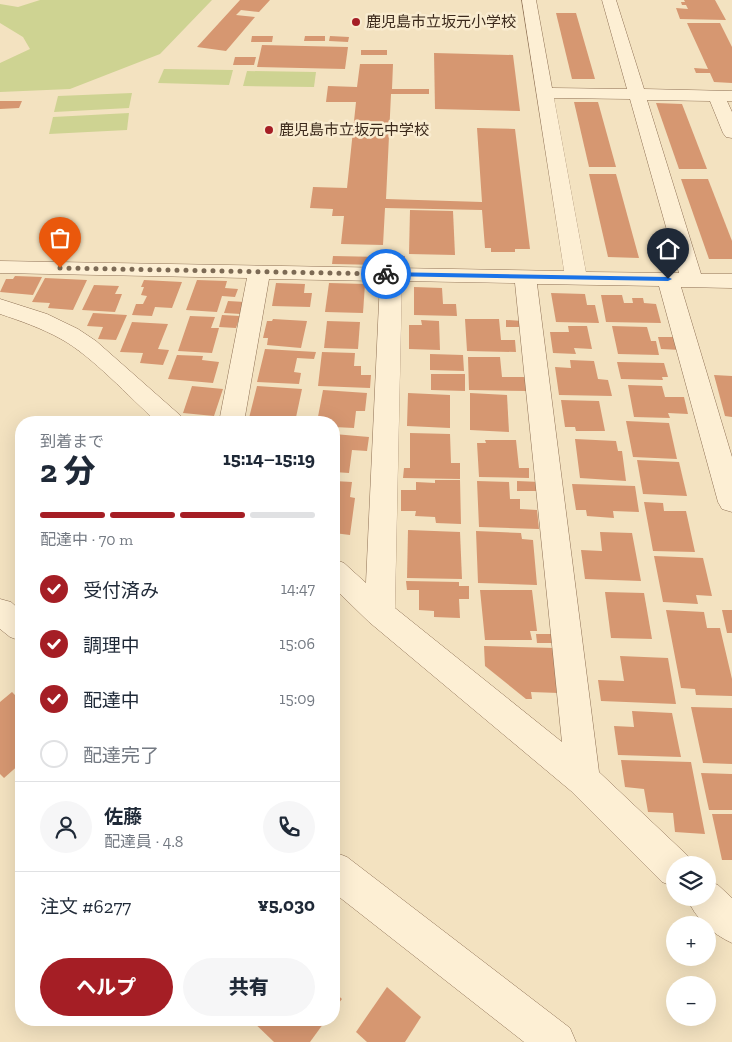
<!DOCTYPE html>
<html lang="ja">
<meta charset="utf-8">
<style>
body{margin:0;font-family:"Zilla Slab","Noto Sans JP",serif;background:#f6f6f7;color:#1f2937;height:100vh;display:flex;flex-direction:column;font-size:19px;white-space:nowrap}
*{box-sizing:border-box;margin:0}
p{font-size:16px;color:#747a83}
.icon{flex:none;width:28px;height:28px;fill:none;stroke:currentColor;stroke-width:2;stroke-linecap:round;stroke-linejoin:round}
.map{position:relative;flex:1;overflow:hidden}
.drawer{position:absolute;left:15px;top:416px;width:325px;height:610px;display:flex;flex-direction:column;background:#fff;border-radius:20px;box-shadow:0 5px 20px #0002}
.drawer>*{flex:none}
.fabs{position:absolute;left:666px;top:856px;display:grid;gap:10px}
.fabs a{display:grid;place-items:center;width:50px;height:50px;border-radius:50%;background:#fff;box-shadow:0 5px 20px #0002;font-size:25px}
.pin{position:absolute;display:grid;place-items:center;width:42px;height:42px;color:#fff;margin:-51px -21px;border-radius:50% 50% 50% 0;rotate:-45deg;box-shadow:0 0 5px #0007}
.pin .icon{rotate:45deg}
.courier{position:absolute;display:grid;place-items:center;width:50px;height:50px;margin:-25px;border:4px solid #1a73e8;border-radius:50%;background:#fff;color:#222;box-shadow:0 1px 6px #0007}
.head em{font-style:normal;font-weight:800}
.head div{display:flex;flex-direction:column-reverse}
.head{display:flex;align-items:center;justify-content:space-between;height:85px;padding:0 25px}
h1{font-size:32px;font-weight:800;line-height:38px}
.bar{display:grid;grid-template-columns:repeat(4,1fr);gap:8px 5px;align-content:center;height:60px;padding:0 25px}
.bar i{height:6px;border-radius:4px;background:#e0e1e3}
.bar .current{background:#a51e25}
.bar p{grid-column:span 4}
.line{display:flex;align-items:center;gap:12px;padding:0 25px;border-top:1px solid #e0e1e3}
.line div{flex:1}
.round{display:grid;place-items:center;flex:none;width:52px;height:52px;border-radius:26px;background:#f6f6f7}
ol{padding:0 25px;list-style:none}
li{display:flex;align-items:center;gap:15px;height:55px}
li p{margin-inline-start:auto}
li .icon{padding:5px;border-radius:50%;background:#a51e25;color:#fff;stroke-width:4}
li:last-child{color:#747a83}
li i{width:28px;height:28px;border:2px solid #e0e1e3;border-radius:50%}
.cta{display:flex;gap:10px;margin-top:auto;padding:10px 25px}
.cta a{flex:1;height:58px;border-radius:30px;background:#a51e25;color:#fff;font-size:20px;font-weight:800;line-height:58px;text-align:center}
.cta a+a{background:#f6f6f7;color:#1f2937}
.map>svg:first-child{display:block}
.green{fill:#ced392}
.building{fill:#d69771}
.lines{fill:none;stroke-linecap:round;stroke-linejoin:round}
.minor-casing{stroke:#8f7155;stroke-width:1}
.minor{fill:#fdefd4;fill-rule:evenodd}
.route{fill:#1a73e8}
.done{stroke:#7c6a55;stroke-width:5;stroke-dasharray:0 9}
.poi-dot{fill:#a51e25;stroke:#f9ecd0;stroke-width:2}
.labels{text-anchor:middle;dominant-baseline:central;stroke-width:5;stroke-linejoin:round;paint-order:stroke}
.far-poi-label{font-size:15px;fill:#3c2a1c;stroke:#f9ecd0;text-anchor:start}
</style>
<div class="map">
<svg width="732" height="1042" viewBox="0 0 732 1042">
<rect width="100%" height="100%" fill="#f3e2c0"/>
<!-- green -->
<g class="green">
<polygon points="40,0 212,0 160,54 70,89 0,92 0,63 30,49 23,37 0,23 0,4 18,7"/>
<polygon points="164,69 233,70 229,85 158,83"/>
<polygon points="247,71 316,72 314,87 243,86"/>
<polygon points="132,93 129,108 54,112 58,96"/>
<polygon points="129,113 127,130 49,134 53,117"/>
</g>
<!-- building -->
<g class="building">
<polygon points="240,0 270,0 259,12 241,10 236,15 255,17 226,51 197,47"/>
<polygon points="684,0 715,0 726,20 680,19 676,8 688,9 686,5 682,5 681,2 685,2"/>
<polygon points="556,13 576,13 595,79 572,79"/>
<polygon points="687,23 720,23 732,47 732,83 714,82 710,73 696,73 694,68 708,69"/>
<polygon points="252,36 273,36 272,42 251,42"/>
<polygon points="305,36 325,36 325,41 304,41"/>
<polygon points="330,36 349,37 348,42 329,41"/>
<polygon points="262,45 348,47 345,69 257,67"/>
<rect x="361" y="50" width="26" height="5"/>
<polygon points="434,53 513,55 520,111 435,109"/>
<polygon points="235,57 256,57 254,65 233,65"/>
<polygon points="360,64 393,64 392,89 429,89 429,94 391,94 386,199 482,202 477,128 515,129 530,249 515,249 515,252 491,252 491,248 485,248 482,210 385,208 383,245 341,244 344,216 332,216 333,209 310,208 313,187 347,188 356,102 326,102 328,86 357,87"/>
<polygon points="0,101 22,101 19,108 0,109"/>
<polygon points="574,102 598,102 616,167 589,167"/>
<polygon points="656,103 682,104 707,169 679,169"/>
<polygon points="589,174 616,174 639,258 608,257"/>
<polygon points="681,179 708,179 732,241 732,259 709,259"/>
<polygon points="410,210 453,211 455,255 409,254"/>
<polygon points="386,255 405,256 405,264 386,264"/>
<polygon points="333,256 381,257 380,265 332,264"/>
<polygon points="15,276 42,277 33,295 0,292 6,279 13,279"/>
<polygon points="45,278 87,280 73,310 48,308 50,303 32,302"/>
<polygon points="144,280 182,282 172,308 155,307 152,316 132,315 136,304 143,304 147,296 141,295 144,287 141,287"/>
<polygon points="197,280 227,281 225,288 238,289 235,297 222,296 217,312 186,310"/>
<polygon points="276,283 305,284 304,293 312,293 310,307 272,306"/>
<polygon points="329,283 365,284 363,313 325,312"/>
<polygon points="94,285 119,286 115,294 122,294 115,312 82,310"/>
<polygon points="414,287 442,288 443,304 456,304 457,316 414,315"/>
<polygon points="551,293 585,294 587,305 595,305 599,323 556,322"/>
<polygon points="601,295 622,295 624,303 633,303 632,298 643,298 644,303 656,304 661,323 606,322"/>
<polygon points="228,301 245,302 241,314 224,313"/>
<polygon points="93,313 127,315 116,340 98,339 103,327 87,326"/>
<polygon points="222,315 240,316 236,328 219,327"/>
<polygon points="190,316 215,317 211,328 219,328 212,353 178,351"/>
<polygon points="273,319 307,321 301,348 267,345 268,338 263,338 267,321 272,321"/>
<polygon points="465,319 499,319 501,340 515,340 516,352 467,351"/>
<polygon points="421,320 439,321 440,350 409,349 409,325 422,325"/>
<polygon points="506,320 523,321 524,327 506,327"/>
<polygon points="327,321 360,322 358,349 324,348"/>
<polygon points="132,322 168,324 158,349 169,350 163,365 140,363 143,353 120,352"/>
<polygon points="568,326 587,326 592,349 574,348 576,354 553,353 550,332 569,332"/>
<polygon points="612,326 647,327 651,341 656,341 659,355 618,354"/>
<polygon points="658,337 678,337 681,350 661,349"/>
<polygon points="265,349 316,352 314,359 297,358 294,372 301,373 299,384 257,382"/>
<polygon points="322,352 355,353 354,366 361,366 361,375 371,375 370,388 318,386"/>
<polygon points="430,354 463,355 464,371 430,370"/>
<polygon points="177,355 203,356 202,360 219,362 213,383 168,379"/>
<polygon points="468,357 500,357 502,377 526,377 528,391 469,390"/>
<polygon points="570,360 594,361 598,379 608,380 612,396 559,395 555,367 571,368"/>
<polygon points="617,362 664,363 668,377 662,377 663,380 621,379"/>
<polygon points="431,374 465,374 465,391 431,390"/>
<polygon points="714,375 732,376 732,417 725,416"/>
<polygon points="628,385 662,386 665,397 684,397 688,414 668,413 670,418 634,417"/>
<polygon points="192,386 223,389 214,416 183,413"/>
<polygon points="257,386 302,389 295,422 265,422 266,419 249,418"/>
<polygon points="323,390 367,393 365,411 356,411 354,428 334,427 334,422 317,422"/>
<polygon points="408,393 450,395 450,428 407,426"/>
<polygon points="470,393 507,395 509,432 470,430"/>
<polygon points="561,400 599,401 605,431 576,431 575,427 565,427"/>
<polygon points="626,421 669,423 677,459 633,457"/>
<polygon points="410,433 450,434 451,463 460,463 460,479 403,478 404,468 410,468"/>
<polygon points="334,434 369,437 367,451 352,450 349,473 334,472"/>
<polygon points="575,439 616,441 618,451 622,451 626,481 580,478"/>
<polygon points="485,440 516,440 519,468 529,468 529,478 479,477 477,443 486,443"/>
<polygon points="637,460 679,462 687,496 643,494"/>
<polygon points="435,480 460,480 461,524 436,523 435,517 415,516 416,511 401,511 401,490 416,490 416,482 435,483"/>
<polygon points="334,481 352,482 350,497 355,498 350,535 334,533"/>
<polygon points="477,481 509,482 510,499 520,499 520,509 537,510 539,529 479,527"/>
<polygon points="517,481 540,482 541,491 517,491"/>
<polygon points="572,484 635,486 639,512 613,511 614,518 587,516 586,510 576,510"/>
<polygon points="644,502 663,503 664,511 686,511 695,552 653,551"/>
<polygon points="408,530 460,532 462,579 407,578"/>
<polygon points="476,531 521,533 522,539 533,540 537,585 478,583"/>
<polygon points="600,532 632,533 641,581 585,579 581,550 602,551"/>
<polygon points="654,556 703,558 712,596 696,595 698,604 663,602"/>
<polygon points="406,581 459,582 459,586 469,586 469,599 459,599 460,618 434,617 434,611 419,610 419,590 407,590"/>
<polygon points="480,590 532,590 537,631 530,631 532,640 485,640"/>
<polygon points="605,592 644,593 652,639 611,638"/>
<polygon points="666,610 704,612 707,628 720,628 732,679 732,696 696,695 695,689 681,688"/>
<polygon points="722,610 732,610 732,633 727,633"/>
<polygon points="536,634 557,634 558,643 537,643"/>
<polygon points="484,646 555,648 559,693 531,692 532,699 526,699 485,666"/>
<polygon points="620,656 668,658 676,704 601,701 598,680 624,681"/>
<polygon points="12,692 21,701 21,717 15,722 21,729 20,737 21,739 21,763 4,778 0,774 0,702"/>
<polygon points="691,707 732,708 732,764 703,763"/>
<polygon points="632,711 672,713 681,757 618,755 614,726 634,727"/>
<polygon points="621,760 691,762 705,834 675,832 673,813 648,812 644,789 625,787"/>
<polygon points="701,773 732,774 732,810 709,810"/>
<polygon points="712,814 732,814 732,860 722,860"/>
<polygon points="387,987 421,1017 405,1042 367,1042 356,1032"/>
<polygon points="334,992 342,999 334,1009"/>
<polygon points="251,1020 326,1020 310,1042 274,1042"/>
</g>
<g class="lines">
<defs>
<g id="minor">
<path d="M 522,0 L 536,0 L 552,88 L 627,89 L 602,0 L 616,0 L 644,89 L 732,91 L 732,101 L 727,101 L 732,112 L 732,138 L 726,137 L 723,133 L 710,101 L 647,100 L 701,274 L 732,274 L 732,288 L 681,287 L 732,457 L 732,512 L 722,509 L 718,502 L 659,286 L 537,284 L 599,772 L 688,856 L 691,865 L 675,865 L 675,887 L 662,882 L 571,791 L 369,622 L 334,588 L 334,559 L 344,563 L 366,583 L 380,281 L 269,279 L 244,422 L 219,422 L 247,278 L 0,273 L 0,261 L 564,271 ZM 554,98 L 630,99 L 679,273 L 586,272 ZM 402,281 L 515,283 L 562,742 L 395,608 Z"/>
<path d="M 0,299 L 47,314 L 78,329 L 96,341 L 181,416 L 184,422 L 157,422 C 129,397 92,356 61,339 C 41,328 21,321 0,314 Z"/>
<polygon points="0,599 11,602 21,611 21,641 10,637 0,629"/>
<polygon points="334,852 347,857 570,1028 576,1042 524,1042 334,893"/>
<path d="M 708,881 L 718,885 L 732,898 L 732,943 C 712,934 695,918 687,898 L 708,898 Z"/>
</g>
</defs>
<!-- minor casing -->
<use href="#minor" class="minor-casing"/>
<!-- minor -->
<use href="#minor" class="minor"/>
</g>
<!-- route -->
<polygon class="route" points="386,272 668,277 672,279 668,281 384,276 384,273"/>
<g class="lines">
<!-- done -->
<polyline class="done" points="60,268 386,274"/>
</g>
<!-- markers -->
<g class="poi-dot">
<circle cx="356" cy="22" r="5"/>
<circle cx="269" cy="130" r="5"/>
</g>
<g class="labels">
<!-- far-poi labels -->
<g class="far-poi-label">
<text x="366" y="22">鹿児島市立坂元小学校</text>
<text x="279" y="130">鹿児島市立坂元中学校</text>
</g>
</g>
</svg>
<div class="fabs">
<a><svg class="icon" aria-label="layers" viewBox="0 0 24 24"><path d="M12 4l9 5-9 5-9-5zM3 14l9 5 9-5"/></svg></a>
<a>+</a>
<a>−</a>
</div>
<div class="pin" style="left:60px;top:268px;background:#ea580c"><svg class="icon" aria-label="bag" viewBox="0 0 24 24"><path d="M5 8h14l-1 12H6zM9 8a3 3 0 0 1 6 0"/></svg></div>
<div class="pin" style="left:668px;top:279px;background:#1f2937"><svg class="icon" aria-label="home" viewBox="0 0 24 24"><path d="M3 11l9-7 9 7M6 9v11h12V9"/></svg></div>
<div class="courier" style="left:386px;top:274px"><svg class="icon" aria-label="bike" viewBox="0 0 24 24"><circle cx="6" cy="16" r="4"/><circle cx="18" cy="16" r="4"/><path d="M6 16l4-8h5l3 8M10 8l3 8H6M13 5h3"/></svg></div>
<section class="drawer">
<div class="head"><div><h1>2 分</h1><p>到着まで</p></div><em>15:14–15:19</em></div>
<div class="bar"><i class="current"></i><i class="current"></i><i class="current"></i><i></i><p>配達中 · 70 m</p></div>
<ol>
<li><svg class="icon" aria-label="check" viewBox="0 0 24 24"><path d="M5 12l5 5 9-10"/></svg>受付済み<p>14:47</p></li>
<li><svg class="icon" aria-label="check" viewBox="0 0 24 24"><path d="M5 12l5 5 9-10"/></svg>調理中<p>15:06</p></li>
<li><svg class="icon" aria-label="check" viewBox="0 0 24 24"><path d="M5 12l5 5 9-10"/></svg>配達中<p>15:09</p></li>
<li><i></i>配達完了</li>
</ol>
<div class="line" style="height:90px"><a class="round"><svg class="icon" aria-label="person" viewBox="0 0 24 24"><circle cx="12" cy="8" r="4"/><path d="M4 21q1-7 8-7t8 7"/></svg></a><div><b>佐藤</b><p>配達員 · 4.8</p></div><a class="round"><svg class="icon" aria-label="phone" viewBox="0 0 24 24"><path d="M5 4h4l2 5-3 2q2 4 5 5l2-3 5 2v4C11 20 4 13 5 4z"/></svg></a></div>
<div class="line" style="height:65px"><div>注文 #6277</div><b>¥5,030</b></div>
<div class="cta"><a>ヘルプ</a><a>共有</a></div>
</section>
</div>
